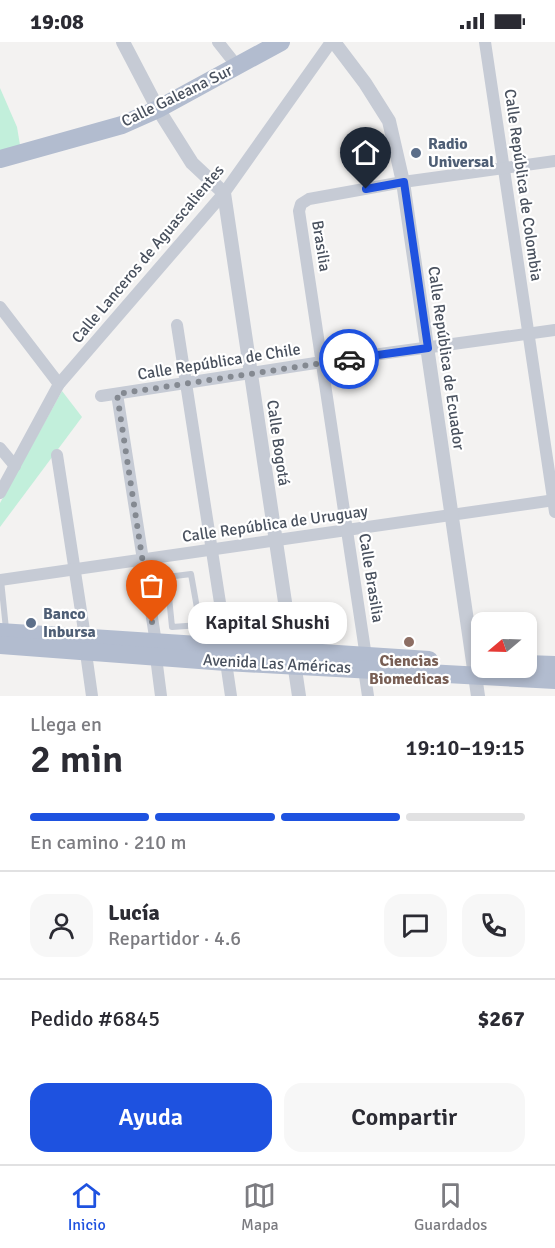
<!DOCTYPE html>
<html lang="es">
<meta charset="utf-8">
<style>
body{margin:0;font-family:Signika,sans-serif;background:#f7f7f7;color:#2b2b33;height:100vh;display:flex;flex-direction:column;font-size:22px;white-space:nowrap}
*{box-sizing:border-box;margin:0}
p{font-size:20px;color:#7c7c81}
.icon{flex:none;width:33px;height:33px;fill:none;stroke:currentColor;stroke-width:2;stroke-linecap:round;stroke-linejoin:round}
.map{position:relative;height:654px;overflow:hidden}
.side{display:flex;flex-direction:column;background:#fff;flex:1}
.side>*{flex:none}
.needle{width:39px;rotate:251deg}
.buttons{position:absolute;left:471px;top:570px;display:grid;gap:12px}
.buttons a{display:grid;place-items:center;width:66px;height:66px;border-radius:12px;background:#fff;box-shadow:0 3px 9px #0003;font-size:30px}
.pin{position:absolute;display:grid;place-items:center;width:51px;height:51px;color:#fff;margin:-62px -26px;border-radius:50% 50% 50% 0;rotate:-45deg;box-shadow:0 0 6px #0007}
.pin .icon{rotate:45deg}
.courier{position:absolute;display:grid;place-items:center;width:60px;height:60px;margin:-30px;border:4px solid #1e52e0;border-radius:50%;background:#fff;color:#222;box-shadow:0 2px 8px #0007}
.bubble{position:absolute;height:42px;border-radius:18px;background:#fff;box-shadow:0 3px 9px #0003;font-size:20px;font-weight:600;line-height:42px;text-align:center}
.headline em{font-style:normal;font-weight:600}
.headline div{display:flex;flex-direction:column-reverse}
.headline{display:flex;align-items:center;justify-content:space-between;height:102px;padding:0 30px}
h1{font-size:39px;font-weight:600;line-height:45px}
.bar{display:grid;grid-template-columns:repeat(4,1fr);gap:9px 6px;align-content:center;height:72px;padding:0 30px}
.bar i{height:8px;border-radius:4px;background:#e1e1e2}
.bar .active{background:#1e52e0}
.bar p{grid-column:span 4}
.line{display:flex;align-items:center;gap:15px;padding:0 30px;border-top:2px solid #e1e1e2}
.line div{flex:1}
.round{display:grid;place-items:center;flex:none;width:63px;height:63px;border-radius:18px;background:#f7f7f7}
.button{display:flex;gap:12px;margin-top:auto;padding:12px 30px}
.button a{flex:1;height:69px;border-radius:18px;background:#1e52e0;color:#fff;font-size:24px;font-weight:600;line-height:69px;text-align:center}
.button a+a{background:#f7f7f7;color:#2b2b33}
.status{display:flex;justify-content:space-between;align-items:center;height:42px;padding:0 30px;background:#fff;direction:ltr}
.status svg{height:16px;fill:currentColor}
.menu{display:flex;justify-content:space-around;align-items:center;height:84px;border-top:2px solid #e1e1e2;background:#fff;font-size:16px;color:#7c7c81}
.menu a{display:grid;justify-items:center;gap:3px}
.menu .active{color:#1e52e0}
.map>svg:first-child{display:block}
.green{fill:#c2efdb}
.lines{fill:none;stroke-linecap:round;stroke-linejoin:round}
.service{stroke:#c6cbd5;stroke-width:6}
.minor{stroke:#c6cbd5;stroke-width:12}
.tertiary{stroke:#c6cbd5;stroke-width:14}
.primary{stroke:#b2bccf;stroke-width:18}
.done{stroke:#848991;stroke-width:6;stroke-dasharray:0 10.8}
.route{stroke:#1e52e0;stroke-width:8}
.service-dot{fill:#5c6f8a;stroke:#fff;stroke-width:2}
.education-dot{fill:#8d6e63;stroke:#fff;stroke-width:2}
.labels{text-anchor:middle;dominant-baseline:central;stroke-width:4.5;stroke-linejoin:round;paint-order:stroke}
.street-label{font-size:16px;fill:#49515e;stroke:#fff}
.service-label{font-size:16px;font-weight:bold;fill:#4e5e75;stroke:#fff;text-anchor:start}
.education-label{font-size:16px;font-weight:bold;fill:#785e54;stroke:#fff}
</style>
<div class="status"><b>19:08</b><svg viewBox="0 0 49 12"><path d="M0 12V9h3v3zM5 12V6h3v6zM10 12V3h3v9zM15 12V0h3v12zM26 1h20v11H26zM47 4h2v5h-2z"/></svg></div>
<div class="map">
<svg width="555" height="654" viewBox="0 0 555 654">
<rect width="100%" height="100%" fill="#f3f2f1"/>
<!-- green -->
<g class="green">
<polygon points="0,46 17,85 20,103 0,109"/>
<polygon points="62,349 82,375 0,485 0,461"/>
</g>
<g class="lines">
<!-- service -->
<g class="service">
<polygon points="191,532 200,583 172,585 167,535"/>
<polyline points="1,538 6,587"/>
</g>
<!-- minor -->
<g class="minor">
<polyline points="218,0 237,24"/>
<polyline points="485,0 555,470"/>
<polyline points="0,265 59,342"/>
<polyline points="177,283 227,606"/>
<polyline points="117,352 156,601"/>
<polyline points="101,354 322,320 555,288"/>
<polyline points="0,406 15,424"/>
<polyline points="57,413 85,595"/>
<polyline points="0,451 59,342 224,151 331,0"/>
<polyline points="0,538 555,458"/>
<polyline points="86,611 92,654"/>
<polyline points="156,615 161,654"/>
<polyline points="366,615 299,169 301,162 309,157 403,140 555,119"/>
<polyline points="226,620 231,654"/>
<polyline points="364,627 368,654"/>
</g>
<!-- tertiary -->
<g class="tertiary">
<polyline points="123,0 158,67 192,121 224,151 299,654"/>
<polyline points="334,0 365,41 389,79 403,140 478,654"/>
</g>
<!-- primary -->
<g class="primary">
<polyline points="0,117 122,83 158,67 281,0"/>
<polyline points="0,590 429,618"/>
<polyline points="0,603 226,620 555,638"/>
<polyline points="526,622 555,623"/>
</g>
</g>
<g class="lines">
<!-- done -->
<polyline class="done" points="152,580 117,352 349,317"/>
<!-- route -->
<polyline class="route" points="349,317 428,306 404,140 366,147"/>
</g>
<!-- markers -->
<g class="service-dot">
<circle cx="416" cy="111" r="6"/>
<circle cx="31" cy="581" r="6"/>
</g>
<circle class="education-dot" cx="409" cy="600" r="6"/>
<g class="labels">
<!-- street labels -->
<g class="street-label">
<text transform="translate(177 54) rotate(-26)">Calle Galeana Sur</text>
<text transform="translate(523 143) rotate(82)">Calle República de Colombia</text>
<text transform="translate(321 204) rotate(81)">Brasilia</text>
<text transform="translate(148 212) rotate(-50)">Calle Lanceros de Aguascalientes</text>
<text transform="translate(446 316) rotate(82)">Calle República de Ecuador</text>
<text transform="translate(219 320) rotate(-9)">Calle República de Chile</text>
<text transform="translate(278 401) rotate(82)">Calle Bogotá</text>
<text transform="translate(275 482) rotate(-8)">Calle República de Uruguay</text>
<text transform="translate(371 536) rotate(81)">Calle Brasilia</text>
<text transform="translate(277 622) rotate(3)">Avenida Las Américas</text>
</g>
<!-- service labels -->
<g class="service-label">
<text x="428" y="102">Radio<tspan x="428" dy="18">Universal</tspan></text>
<text x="43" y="572">Banco<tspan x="43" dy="18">Inbursa</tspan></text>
</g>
<!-- education labels -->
<g class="education-label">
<text x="409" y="619">Ciencias<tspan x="409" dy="18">Biomedicas</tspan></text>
</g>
</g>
</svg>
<div class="buttons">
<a><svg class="needle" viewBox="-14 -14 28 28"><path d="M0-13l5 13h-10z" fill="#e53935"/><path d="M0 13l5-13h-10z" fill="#7c7c81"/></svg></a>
</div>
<div class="pin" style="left:152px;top:580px;background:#ea580c"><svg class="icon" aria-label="bag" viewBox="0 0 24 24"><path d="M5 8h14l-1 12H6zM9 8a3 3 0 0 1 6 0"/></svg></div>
<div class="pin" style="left:366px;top:147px;background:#1f2937"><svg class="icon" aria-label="home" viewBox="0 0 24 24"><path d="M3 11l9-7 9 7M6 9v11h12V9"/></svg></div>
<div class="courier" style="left:349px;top:317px"><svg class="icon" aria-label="car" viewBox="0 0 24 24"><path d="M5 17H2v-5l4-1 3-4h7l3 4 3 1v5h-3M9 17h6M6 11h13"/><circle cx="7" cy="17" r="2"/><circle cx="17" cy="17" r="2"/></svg></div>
<div class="bubble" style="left:188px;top:560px;width:159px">Kapital Shushi</div>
</div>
<section class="side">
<div class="headline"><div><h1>2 min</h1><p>Llega en</p></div><em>19:10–19:15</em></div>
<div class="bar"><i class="active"></i><i class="active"></i><i class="active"></i><i></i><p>En camino · 210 m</p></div>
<div class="line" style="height:108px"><a class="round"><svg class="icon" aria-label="person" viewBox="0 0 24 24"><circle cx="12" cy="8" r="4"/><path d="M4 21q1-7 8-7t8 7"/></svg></a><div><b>Lucía</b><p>Repartidor · 4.6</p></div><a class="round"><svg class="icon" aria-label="chat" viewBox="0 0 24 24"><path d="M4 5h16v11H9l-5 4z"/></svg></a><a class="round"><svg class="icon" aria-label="phone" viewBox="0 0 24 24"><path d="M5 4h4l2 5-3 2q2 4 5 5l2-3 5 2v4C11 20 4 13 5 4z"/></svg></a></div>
<div class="line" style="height:78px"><div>Pedido #6845</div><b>$267</b></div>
<div class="button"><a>Ayuda</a><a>Compartir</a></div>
</section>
<nav class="menu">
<a class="active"><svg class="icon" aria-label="home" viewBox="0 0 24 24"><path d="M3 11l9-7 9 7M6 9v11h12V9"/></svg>Inicio</a>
<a><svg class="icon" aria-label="map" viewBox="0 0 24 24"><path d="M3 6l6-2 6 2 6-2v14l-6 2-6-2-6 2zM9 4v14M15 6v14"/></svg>Mapa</a>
<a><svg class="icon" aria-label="saved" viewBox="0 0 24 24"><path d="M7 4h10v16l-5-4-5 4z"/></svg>Guardados</a>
</nav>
